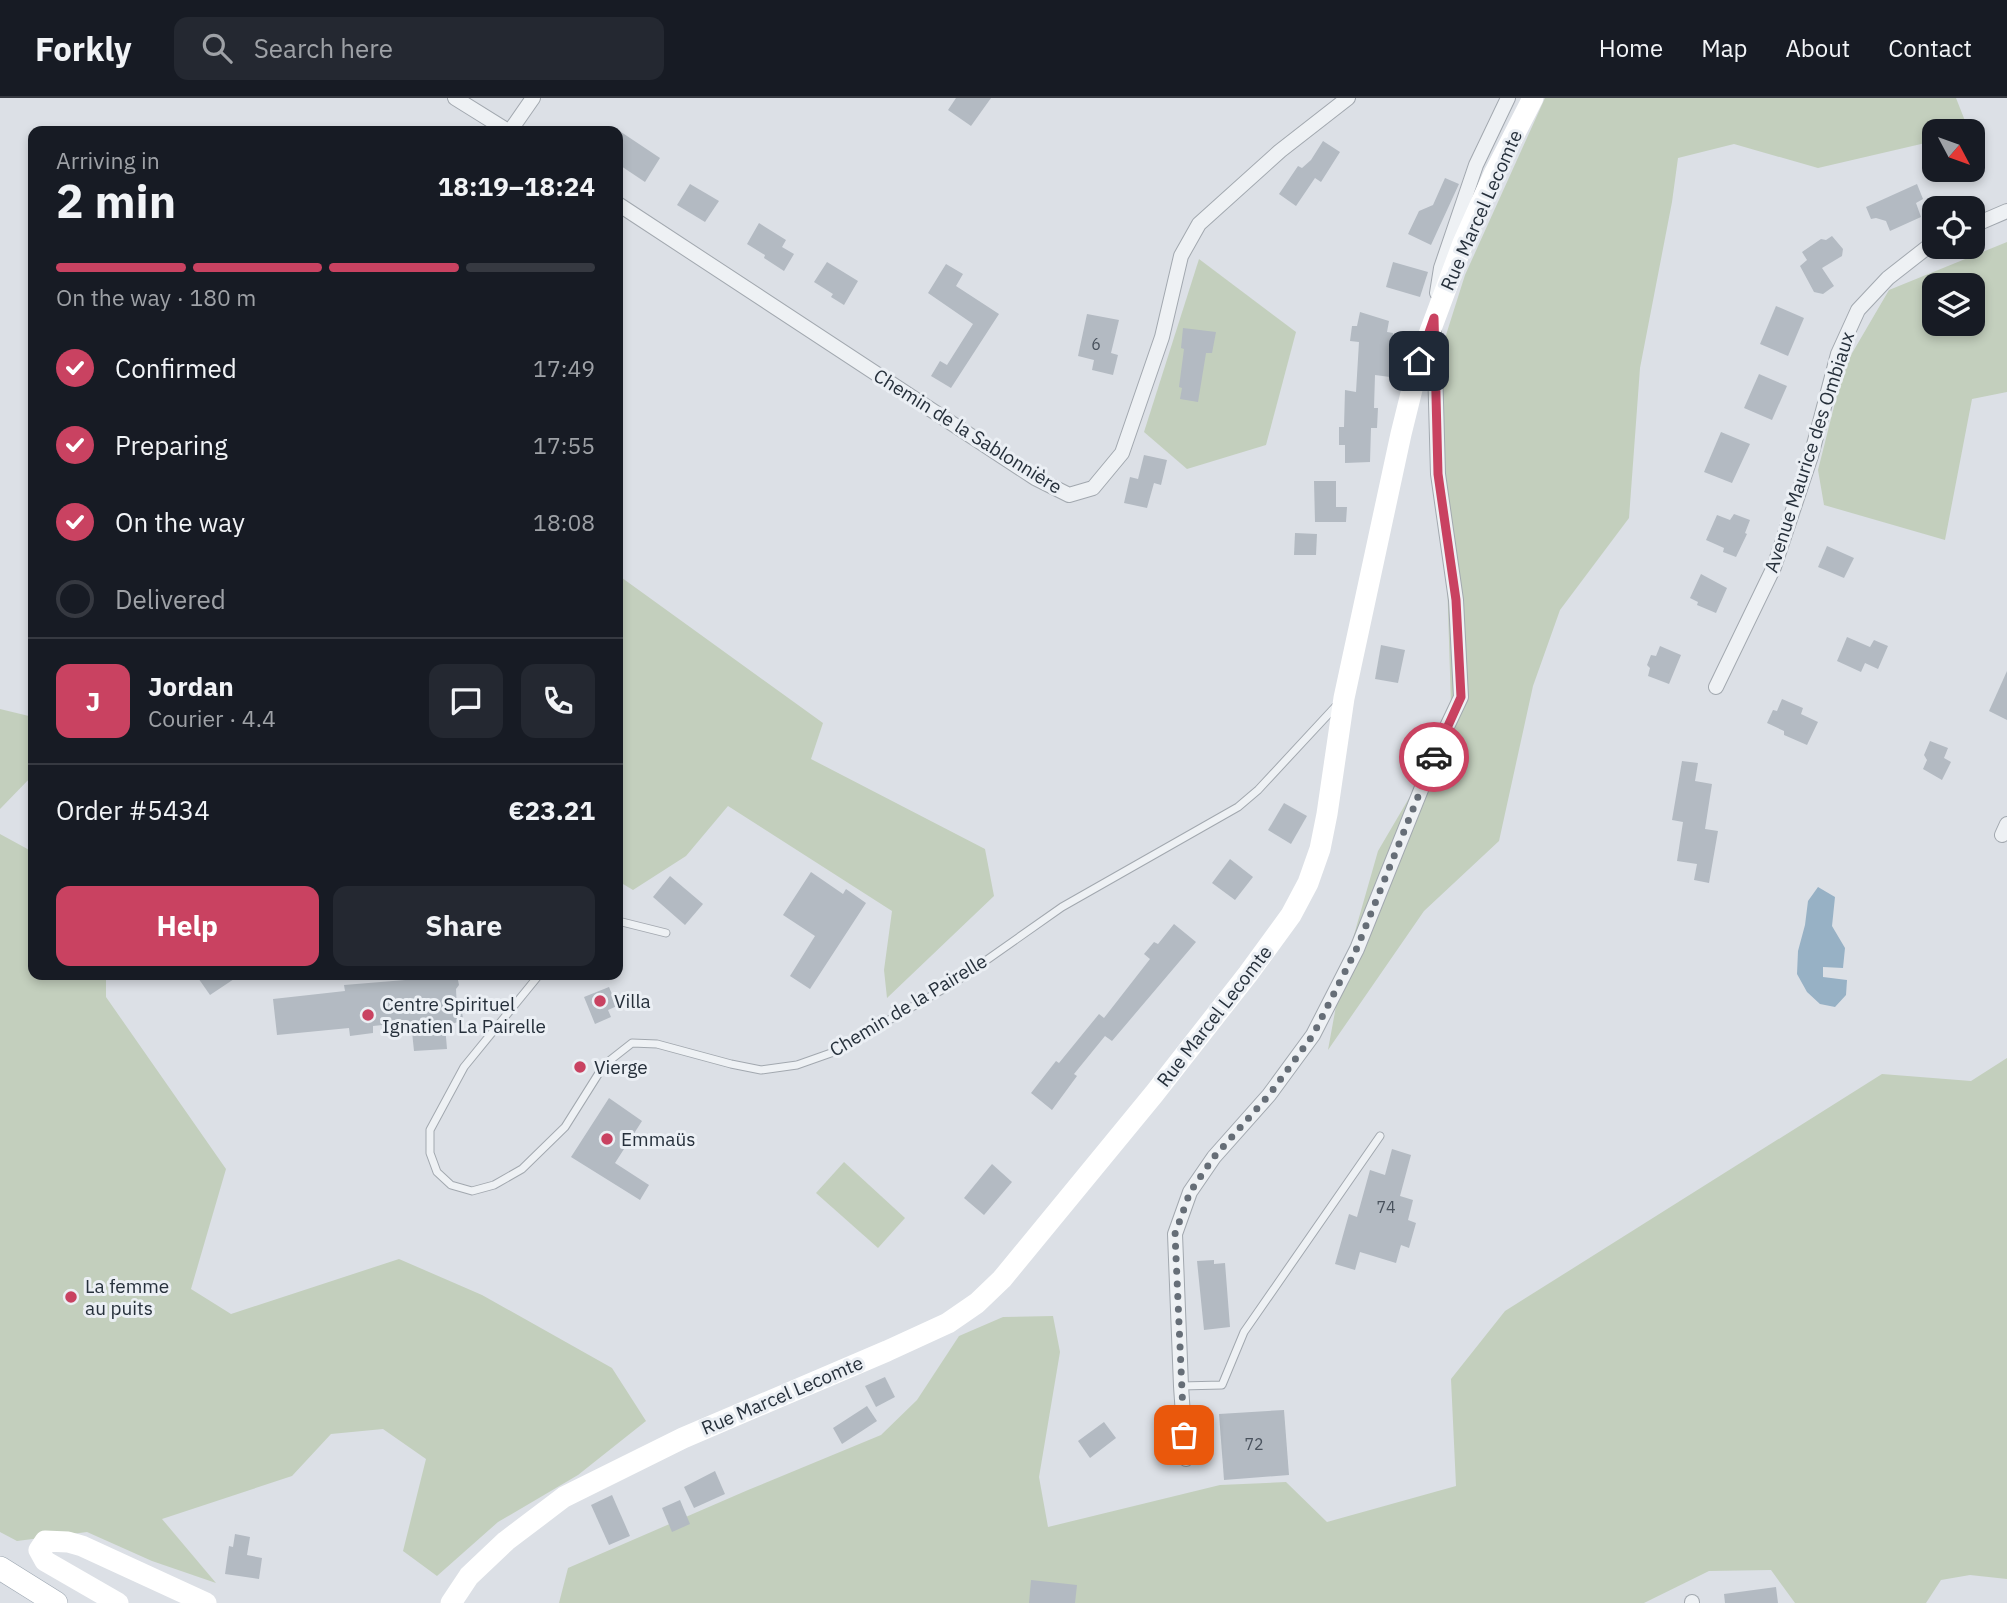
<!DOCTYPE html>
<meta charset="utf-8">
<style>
body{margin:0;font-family:"IBM Plex Sans",sans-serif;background:#242831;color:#f1f3f6;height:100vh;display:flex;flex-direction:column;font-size:26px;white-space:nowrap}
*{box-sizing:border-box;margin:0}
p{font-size:23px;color:#9ea1a6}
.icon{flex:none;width:38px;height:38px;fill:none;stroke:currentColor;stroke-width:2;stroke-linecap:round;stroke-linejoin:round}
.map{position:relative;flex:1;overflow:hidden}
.details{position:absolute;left:28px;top:28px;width:595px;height:854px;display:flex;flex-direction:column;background:#171b24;border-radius:14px;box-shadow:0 4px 10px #0003}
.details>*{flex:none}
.needle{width:46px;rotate:131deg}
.controls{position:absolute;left:1922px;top:21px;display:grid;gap:14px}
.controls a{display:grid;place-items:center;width:63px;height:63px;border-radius:14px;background:#171b24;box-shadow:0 4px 10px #0003;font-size:35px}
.pin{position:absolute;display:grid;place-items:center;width:60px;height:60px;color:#fff;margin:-30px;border-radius:14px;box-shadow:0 4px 10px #0006}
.courier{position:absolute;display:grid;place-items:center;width:70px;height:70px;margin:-35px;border:5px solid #c94261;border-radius:50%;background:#fff;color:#222;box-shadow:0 2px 9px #0007}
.summary em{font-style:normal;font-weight:700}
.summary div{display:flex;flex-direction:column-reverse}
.summary{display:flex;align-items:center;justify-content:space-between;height:119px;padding:0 28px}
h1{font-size:46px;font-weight:700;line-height:52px}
.bar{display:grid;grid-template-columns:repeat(4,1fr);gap:10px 7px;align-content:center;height:84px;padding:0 28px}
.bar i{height:9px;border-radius:5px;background:#363941}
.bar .current{background:#c94261}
.bar p{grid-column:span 4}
.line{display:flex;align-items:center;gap:18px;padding:0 28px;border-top:2px solid #363941}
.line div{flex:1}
.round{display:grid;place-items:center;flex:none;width:74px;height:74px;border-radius:14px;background:#242831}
ol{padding:0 28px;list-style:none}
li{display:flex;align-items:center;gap:21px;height:77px}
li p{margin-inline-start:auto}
li .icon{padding:7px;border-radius:50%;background:#c94261;color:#fff;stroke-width:4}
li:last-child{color:#9ea1a6}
li i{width:38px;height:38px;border:4px solid #363941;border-radius:50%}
.button{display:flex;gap:14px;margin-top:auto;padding:14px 28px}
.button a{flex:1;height:80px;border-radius:14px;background:#c94261;color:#fff;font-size:28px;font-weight:700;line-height:80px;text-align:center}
.button a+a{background:#242831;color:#f1f3f6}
header{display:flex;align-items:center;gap:42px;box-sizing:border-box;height:98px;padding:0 35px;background:#171b24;border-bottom:2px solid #363941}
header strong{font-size:33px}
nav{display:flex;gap:38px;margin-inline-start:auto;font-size:24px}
.search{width:490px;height:63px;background:#242831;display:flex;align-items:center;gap:18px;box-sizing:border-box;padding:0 24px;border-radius:14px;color:#9ea1a6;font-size:26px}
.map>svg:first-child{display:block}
.green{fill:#c3cfbd;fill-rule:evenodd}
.water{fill:#97b1c5}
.building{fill:#b3bac2}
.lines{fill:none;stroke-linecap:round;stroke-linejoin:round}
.lane-casing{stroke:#a2a8af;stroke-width:9}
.street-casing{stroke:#a2a8af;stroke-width:16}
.primary-casing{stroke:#9ca6b1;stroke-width:24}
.lane{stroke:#eef1f4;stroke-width:7}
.street{stroke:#eef1f4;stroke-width:14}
.secondary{stroke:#fff;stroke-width:21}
.primary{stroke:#fff;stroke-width:23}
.done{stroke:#666e77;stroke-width:7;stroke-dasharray:0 12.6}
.route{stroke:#c94261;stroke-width:9}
.poi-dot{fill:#c94261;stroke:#ebeff4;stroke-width:2.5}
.labels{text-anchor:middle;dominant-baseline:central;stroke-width:6;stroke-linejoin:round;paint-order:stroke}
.number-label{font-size:16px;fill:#49525d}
.street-label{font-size:19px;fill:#26303b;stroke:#ebeff4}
.poi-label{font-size:19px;fill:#26303b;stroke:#ebeff4;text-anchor:start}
</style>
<header>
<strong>Forkly</strong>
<div class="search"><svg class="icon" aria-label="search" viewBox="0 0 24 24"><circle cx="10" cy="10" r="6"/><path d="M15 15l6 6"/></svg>Search here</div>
<nav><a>Home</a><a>Map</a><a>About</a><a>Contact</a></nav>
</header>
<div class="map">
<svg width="2007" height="1505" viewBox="0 0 2007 1505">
<rect width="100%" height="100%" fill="#dce0e6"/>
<!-- green -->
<g class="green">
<polygon points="1545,0 1956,0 1969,33 1934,33 1934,43 1818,70 1734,46 1678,60 1672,104 1640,270 1629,420 1560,512 1533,588 1499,743 1424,813 1328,952 1340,886 1378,753 1412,695 1451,607 1440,256 1465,177"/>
<path d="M 2007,144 L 2007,294 L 1972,301 L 1945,442 L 1824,407 L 1818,372 L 1844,269 L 1889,192 ZM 1972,187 L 1972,226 L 1934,226 L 1934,187 Z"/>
<polygon points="1199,161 1296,234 1266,347 1187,371 1144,334"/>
<polygon points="618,477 823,625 811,661 985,751 994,798 887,900 884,872 892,813 728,708 686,758 633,792 618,783"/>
<polygon points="0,611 33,619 33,677 0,711"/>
<polygon points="0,736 33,754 33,877 106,877 106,899 226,1071 191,1191 231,1216 399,1161 482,1197 612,1270 646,1323 578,1377 498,1424 437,1478 403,1453 426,1361 383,1331 331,1336 292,1378 162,1421 216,1485 152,1463 87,1434 17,1443 0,1434"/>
<polygon points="2007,960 2007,1481 1970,1477 1941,1482 1926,1505 1795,1505 1771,1472 1709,1473 1644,1505 559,1505 568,1470 748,1392 881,1337 917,1302 959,1238 1003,1219 1053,1218 1060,1254 1039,1379 1048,1429 1220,1387 1286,1384 1327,1424 1456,1388 1451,1281 1505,1213 1882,976 1971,983"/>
<polygon points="844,1064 905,1120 878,1150 816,1095"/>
</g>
<!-- water -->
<polygon class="water" points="1818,789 1835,799 1832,828 1845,850 1843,870 1823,869 1823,879 1847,882 1846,897 1835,909 1820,906 1807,894 1797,876 1798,853 1805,827 1808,803"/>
<!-- building -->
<g class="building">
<polygon points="956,0 991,0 971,28 948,12"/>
<polygon points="618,32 660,60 645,84 618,66"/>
<polygon points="1323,43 1340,54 1321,84 1315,80 1296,108 1279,96 1298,68 1302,70 1311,62"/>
<polygon points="1445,80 1459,86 1431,147 1408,136 1419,113 1433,107"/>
<polygon points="690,86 719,103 705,124 677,107"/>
<polygon points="1917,86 1923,101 1916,105 1921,119 1890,133 1886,123 1876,120 1871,121 1866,109"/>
<polygon points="759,125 786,142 782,149 794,156 784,173 764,160 765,157 747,146"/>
<polygon points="1832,138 1843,151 1842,158 1822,170 1834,188 1823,196 1814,194 1800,168 1807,162 1802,154 1821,141 1826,142"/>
<polygon points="827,164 858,183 844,207 831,199 833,196 814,184"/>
<polygon points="1393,164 1428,174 1420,199 1386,189"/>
<polygon points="946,166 963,176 956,188 999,216 951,290 931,278 940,263 947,267 973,226 928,195"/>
<polygon points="1776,208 1804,220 1788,258 1760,246"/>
<polygon points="1360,214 1389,223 1387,234 1393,235 1390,279 1375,277 1374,310 1378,310 1377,330 1371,330 1370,364 1345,365 1345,347 1339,347 1339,329 1344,329 1345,292 1356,294 1359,244 1350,243 1352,228 1357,228"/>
<polygon points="1087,216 1119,222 1111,255 1118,257 1113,277 1092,272 1094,262 1078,258"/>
<polygon points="1183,230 1216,234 1212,255 1206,255 1198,304 1180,301 1182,290 1179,289 1184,251 1181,250"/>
<polygon points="1759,276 1787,288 1772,322 1744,310"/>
<polygon points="1721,334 1750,346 1732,385 1704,374"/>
<polygon points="1144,357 1167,362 1161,387 1154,385 1147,410 1124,405 1130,379 1138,381"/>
<polygon points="1314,383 1336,383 1336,409 1347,409 1346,424 1315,424"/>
<polygon points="1734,416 1750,422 1745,435 1747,436 1736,459 1723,454 1724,450 1706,442 1717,417 1730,422"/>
<polygon points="1295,435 1317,436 1316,457 1294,457"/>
<polygon points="1827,448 1854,460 1844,480 1818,469"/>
<polygon points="1701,476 1727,490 1716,515 1697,507 1698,504 1690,500"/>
<polygon points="1847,539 1870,549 1874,542 1888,548 1878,571 1865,565 1861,574 1837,563"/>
<polygon points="1381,547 1405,552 1398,585 1375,581"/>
<polygon points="1660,548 1681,557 1669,586 1648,578 1650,570 1647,567 1651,557 1656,558"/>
<polygon points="2007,573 2007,622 1989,613"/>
<polygon points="1782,601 1803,610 1801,616 1818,624 1807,647 1784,637 1784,633 1767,625 1773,612 1777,613"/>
<polygon points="1930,643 1948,650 1944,660 1951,664 1942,682 1923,671 1927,662 1924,657"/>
<polygon points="1682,663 1698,665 1695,683 1712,686 1705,731 1718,733 1709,785 1694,782 1697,766 1677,763 1683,724 1672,722"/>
<polygon points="1284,705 1307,718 1291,746 1268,732"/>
<polygon points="1230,761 1253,779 1235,802 1212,785"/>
<polygon points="811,774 843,796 846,791 866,805 810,891 790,878 815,838 783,817"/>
<polygon points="670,778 703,806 685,827 653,799"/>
<polygon points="1174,826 1196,844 1112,943 1105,938 1074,976 1077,978 1052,1012 1031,995 1056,963 1059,965 1099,916 1104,920 1150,861 1144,856 1154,844 1158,846"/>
<polygon points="196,877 240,877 210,897"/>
<polygon points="454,878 458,882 459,887 456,891 457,911 462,914 463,920 459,924 445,927 447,951 414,953 411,924 373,928 373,935 350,938 349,930 277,937 273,901 345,893 344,887"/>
<polygon points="609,889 617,908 608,912 611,919 595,926 584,899"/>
<polygon points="609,1000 642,1023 615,1065 649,1087 640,1102 571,1059"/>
<polygon points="1392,1051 1411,1057 1400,1098 1413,1102 1408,1122 1416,1125 1409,1150 1401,1147 1396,1165 1360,1154 1355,1172 1335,1166 1349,1116 1357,1119 1370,1072 1385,1077"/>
<polygon points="992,1066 1012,1084 984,1117 964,1100"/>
<polygon points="1214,1162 1214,1166 1225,1165 1230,1229 1204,1232 1197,1163"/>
<polygon points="885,1279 895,1299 876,1309 865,1288"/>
<polygon points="867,1308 877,1323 842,1346 833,1330"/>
<polygon points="1284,1312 1289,1377 1224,1382 1219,1316"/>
<polygon points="1104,1324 1116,1340 1090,1360 1078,1343"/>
<polygon points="715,1373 725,1396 694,1410 684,1389"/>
<polygon points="612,1397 630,1438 609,1447 591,1407"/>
<polygon points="680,1402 690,1426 672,1434 662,1410"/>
<polygon points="235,1436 250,1439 247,1457 262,1460 259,1481 225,1476 229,1448 233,1449"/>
<polygon points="1031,1482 1077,1487 1075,1505 1029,1505"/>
<polygon points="1776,1489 1778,1505 1725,1505 1724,1496"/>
</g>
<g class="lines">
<defs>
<g id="lane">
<polyline points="618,823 666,835"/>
<polyline points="539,877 464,969 430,1032 430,1055 437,1074 451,1087 472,1093 494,1087 522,1071 565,1029 604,967 632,945 657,946 731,966 761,972 797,967 831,955 954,885 1062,809 1238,709 1258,692 1336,608"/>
<polyline points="1181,1288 1222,1287 1244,1234 1380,1038"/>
</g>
<g id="street">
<polyline points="455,0 508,33"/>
<polyline points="510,33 533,0"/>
<polyline points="618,106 1035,380 1069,397 1093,390 1122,355 1162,239 1181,158 1199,126 1280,53 1348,0"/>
<polyline points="1972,128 2007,113"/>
<polyline points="1437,195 1441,170 1476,67 1508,0"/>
<polyline points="1716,589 1774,469 1811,358 1838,256 1858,212 1888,180 1934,144"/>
<polyline points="2002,737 2007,726"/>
<polyline points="1186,1361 1181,1288 1175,1136 1190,1094 1214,1059 1269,997 1313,937 1357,851 1443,637 1461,599 1456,502 1438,376 1434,233"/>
<polyline points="1692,1504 1692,1505"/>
</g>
<polyline id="primary" points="0,1470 56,1505"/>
</defs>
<!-- lane casing -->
<use href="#lane" class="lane-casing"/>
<!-- street casing -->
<use href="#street" class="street-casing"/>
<!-- primary casing -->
<use href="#primary" class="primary-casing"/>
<!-- lane -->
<use href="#lane" class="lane"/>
<!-- street -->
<use href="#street" class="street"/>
<!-- secondary -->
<g class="secondary">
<polyline points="118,1505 45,1463 39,1452 45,1443 68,1444 82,1448 206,1505"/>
<polyline points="451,1505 469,1478 506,1443 564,1399 683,1340 887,1253 948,1225 977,1205 1002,1181 1154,996 1248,876 1291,817 1308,785 1320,751 1327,716 1344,600 1401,336 1419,263 1463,145 1494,76 1533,0"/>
</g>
<!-- primary -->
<use href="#primary" class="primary"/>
</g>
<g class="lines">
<!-- done -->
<polyline class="done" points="1184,1337 1175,1136 1190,1094 1214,1059 1269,997 1313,937 1357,850 1434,659"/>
<!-- route -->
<polyline class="route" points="1419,263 1434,220 1438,376 1456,502 1461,599 1434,659"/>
</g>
<!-- markers -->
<g class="poi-dot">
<circle cx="600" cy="903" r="7"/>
<circle cx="368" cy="917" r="7"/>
<circle cx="580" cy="969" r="7"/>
<circle cx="607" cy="1041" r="7"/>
<circle cx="71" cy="1199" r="7"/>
</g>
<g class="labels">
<!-- number labels -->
<g class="number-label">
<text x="1096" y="246">6</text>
<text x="1386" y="1109">74</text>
<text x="1254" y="1346">72</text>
</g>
<!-- street labels -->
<g class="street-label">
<text transform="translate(1481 112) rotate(-66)">Rue Marcel Lecomte</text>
<text transform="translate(968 333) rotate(32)">Chemin de la Sablonnière</text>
<text transform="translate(1809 354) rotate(-72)">Avenue Maurice des Ombiaux</text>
<text transform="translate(908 907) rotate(-31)">Chemin de la Pairelle</text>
<text transform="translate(1214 918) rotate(-52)">Rue Marcel Lecomte</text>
<text transform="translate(782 1297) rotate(-23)">Rue Marcel Lecomte</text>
</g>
<!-- poi labels -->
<g class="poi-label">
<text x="614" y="903">Villa</text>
<text x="382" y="906">Centre Spirituel<tspan x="382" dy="22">Ignatien La Pairelle</tspan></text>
<text x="594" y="969">Vierge</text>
<text x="621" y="1041">Emmaüs</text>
<text x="85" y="1188">La femme<tspan x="85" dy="22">au puits</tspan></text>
</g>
</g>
</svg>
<div class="controls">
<a><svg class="needle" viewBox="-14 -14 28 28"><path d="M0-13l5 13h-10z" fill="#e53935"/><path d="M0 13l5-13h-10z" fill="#9ea1a6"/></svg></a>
<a><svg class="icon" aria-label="locate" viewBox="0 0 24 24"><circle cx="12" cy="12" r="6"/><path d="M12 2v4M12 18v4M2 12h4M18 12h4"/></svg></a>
<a><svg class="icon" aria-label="layers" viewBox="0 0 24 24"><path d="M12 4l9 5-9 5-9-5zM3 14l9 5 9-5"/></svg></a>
</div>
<div class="pin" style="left:1184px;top:1337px;background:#ea580c"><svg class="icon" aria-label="bag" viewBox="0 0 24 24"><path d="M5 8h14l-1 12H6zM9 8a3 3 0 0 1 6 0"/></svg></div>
<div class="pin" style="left:1419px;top:263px;background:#1f2937"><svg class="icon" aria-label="home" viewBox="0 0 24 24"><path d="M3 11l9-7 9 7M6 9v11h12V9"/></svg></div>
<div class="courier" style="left:1434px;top:659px"><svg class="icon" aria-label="car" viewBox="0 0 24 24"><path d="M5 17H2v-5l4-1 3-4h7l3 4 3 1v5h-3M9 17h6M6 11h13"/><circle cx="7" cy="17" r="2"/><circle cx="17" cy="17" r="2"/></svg></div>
<section class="details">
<div class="summary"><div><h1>2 min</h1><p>Arriving in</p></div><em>18:19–18:24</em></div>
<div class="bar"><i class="current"></i><i class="current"></i><i class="current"></i><i></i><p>On the way · 180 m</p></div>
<ol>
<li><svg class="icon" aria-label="check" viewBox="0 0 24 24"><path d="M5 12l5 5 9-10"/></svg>Confirmed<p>17:49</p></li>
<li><svg class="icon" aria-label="check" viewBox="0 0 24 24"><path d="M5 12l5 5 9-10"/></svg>Preparing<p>17:55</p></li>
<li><svg class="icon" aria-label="check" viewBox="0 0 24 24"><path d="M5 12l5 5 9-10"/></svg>On the way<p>18:08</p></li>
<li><i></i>Delivered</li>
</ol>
<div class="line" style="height:126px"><b class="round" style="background:#c94261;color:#fff">J</b><div><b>Jordan</b><p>Courier · 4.4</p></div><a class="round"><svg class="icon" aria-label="chat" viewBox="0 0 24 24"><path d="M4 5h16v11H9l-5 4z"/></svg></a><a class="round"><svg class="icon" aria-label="phone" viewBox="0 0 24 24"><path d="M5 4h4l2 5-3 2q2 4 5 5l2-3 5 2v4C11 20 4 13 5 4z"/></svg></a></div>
<div class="line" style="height:91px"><div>Order #5434</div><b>€23.21</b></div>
<div class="button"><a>Help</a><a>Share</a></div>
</section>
</div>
